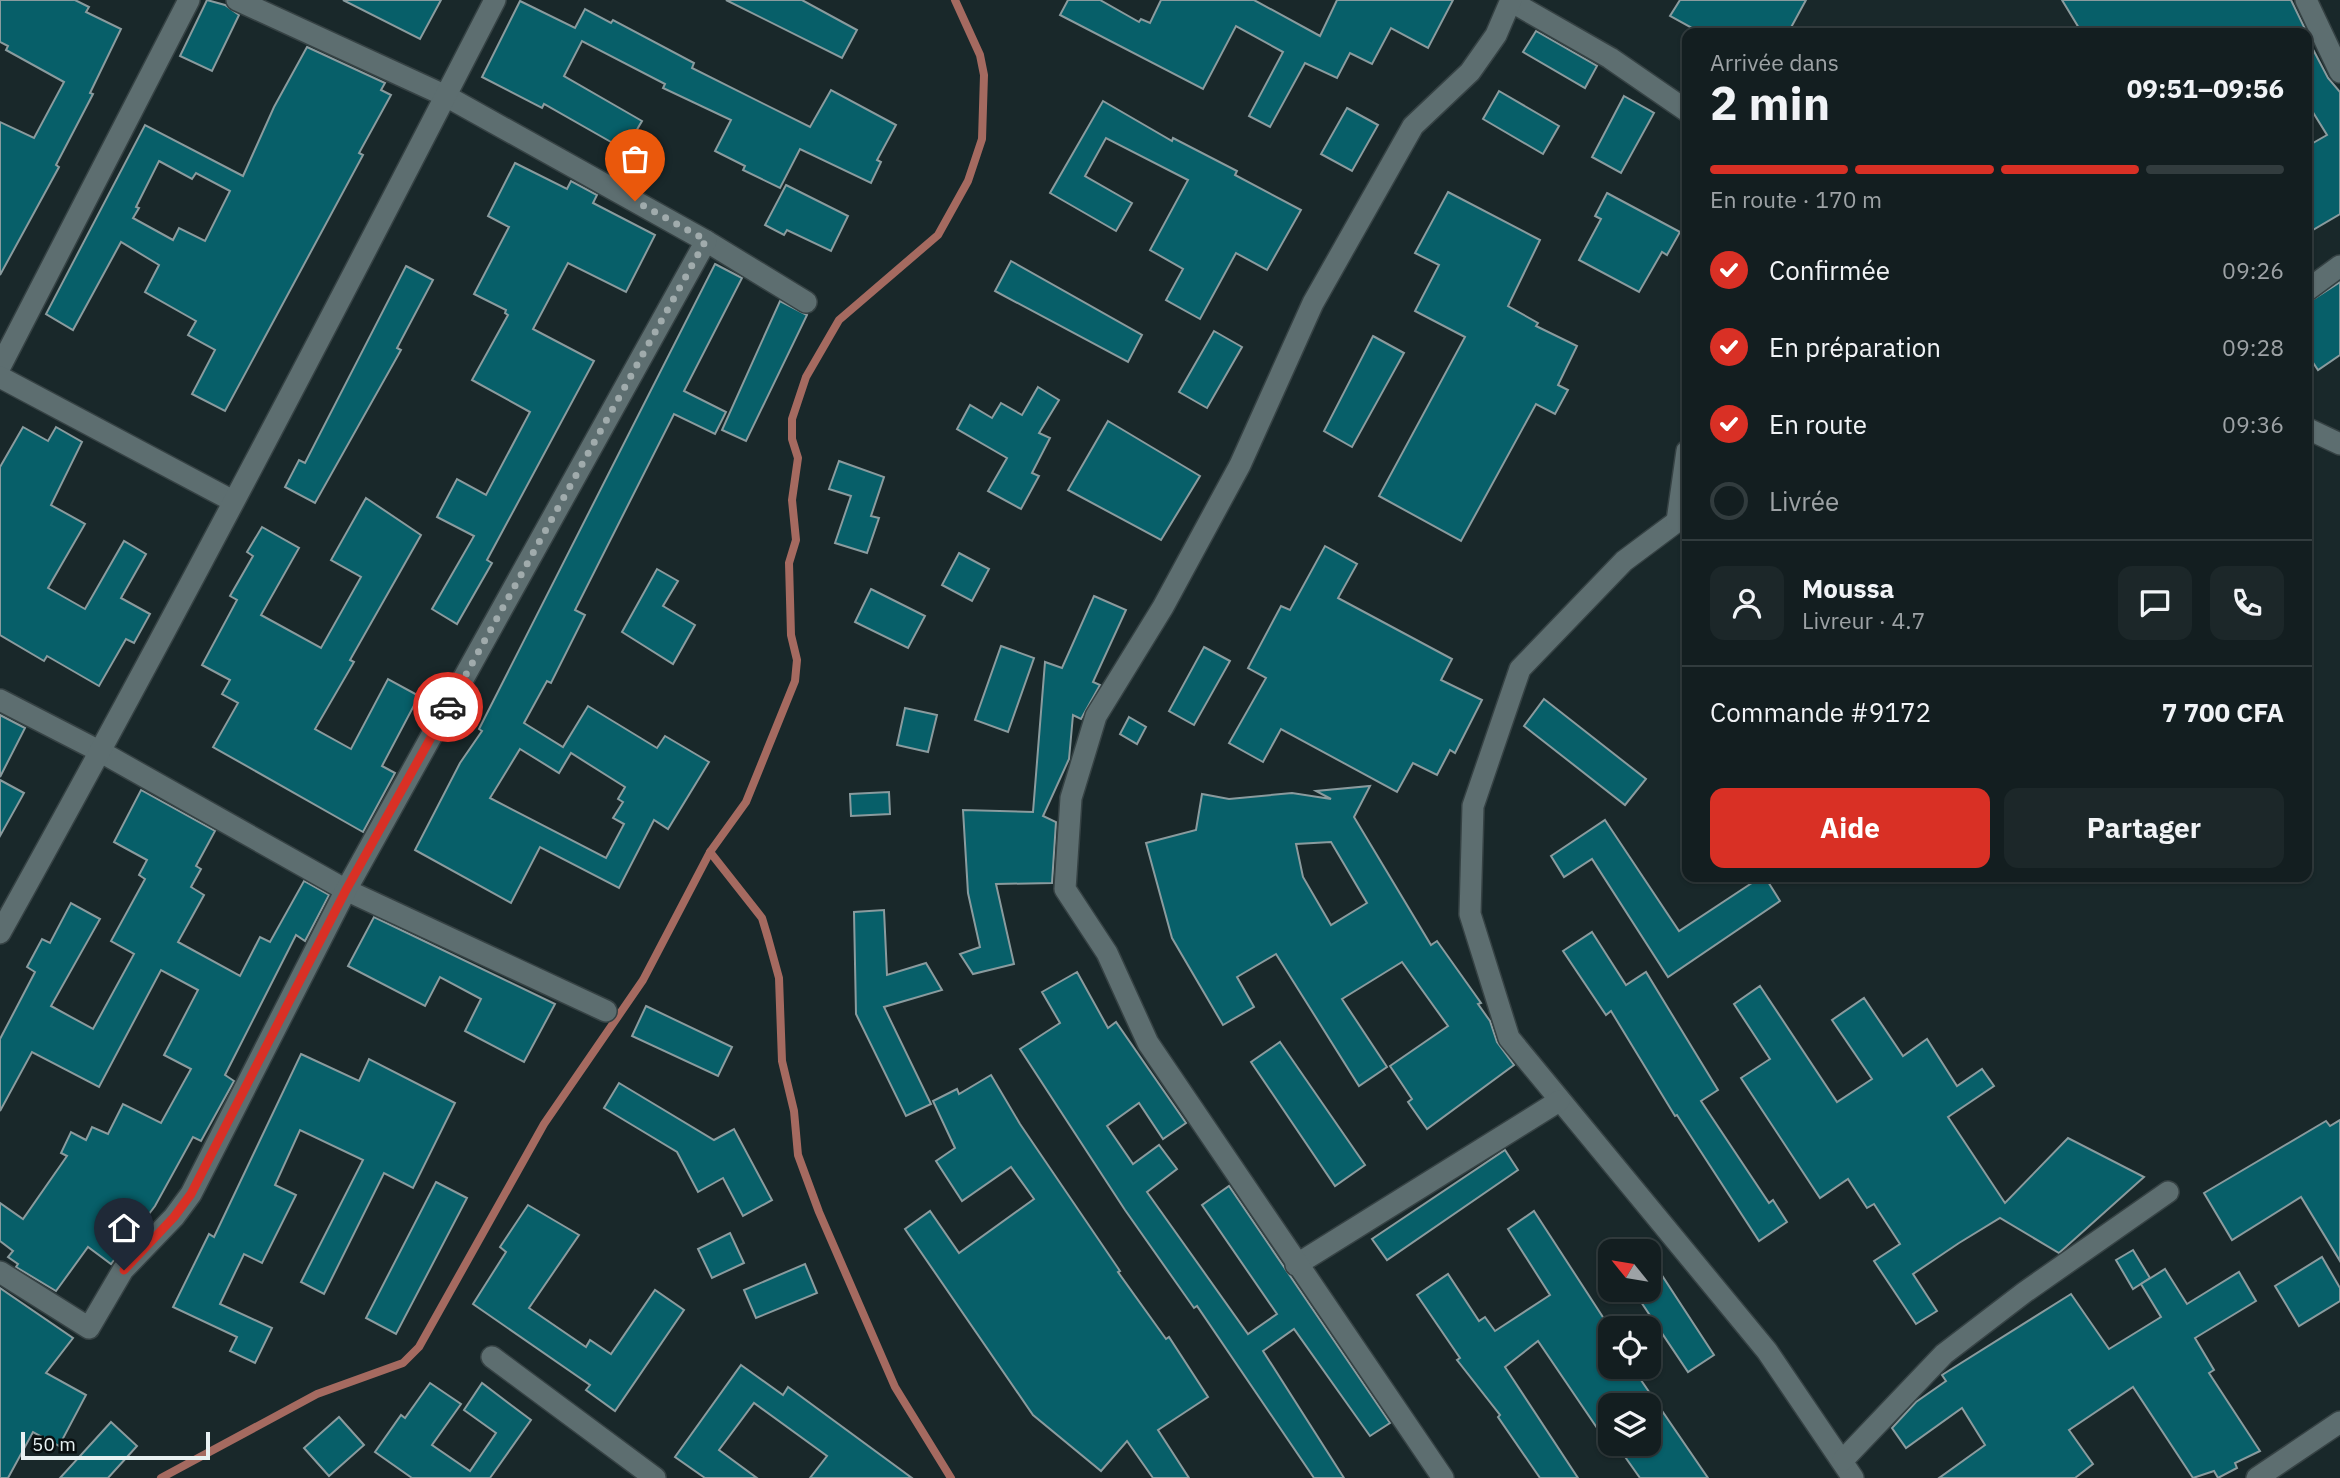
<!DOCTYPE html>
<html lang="fr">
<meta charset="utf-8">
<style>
body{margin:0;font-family:"IBM Plex Sans",sans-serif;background:#1c2729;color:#f1f3f6;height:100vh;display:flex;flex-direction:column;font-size:26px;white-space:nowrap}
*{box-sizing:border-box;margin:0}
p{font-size:23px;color:#9da2a5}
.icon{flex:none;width:38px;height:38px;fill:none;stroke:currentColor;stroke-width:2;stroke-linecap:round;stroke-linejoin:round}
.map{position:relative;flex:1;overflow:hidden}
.sheet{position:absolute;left:1682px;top:28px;width:630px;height:854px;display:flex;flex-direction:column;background:#131e20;border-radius:14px;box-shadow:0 2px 5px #0004,0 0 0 2px #323c3e}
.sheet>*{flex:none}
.needle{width:46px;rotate:300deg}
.fabs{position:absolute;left:1598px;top:1239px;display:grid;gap:14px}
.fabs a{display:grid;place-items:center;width:63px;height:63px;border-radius:14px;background:#131e20;box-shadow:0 2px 5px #0004,0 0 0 2px #323c3e;font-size:35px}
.scale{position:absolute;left:21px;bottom:18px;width:189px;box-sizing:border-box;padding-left:7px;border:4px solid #e8f1f2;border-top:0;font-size:19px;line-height:24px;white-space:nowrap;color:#e8f1f2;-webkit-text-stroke:5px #090f10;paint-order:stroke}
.pin{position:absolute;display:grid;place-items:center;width:60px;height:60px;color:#fff;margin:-72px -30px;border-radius:50% 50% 50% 0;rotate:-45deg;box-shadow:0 0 7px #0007}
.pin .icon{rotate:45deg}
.courier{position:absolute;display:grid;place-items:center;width:70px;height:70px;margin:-35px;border:5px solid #d93025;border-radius:50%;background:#fff;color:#222;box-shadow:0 2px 9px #0007}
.summary em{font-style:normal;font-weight:800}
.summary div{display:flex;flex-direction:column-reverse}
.summary{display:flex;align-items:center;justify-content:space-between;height:119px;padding:0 28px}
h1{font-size:46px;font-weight:800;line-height:52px}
.bar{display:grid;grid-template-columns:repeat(4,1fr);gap:10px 7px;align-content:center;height:84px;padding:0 28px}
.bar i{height:9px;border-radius:5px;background:#323c3e}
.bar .selected{background:#d93025}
.bar p{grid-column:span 4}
.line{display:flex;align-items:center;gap:18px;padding:0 28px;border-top:2px solid #323c3e}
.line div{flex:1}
.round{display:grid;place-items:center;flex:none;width:74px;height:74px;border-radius:14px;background:#1c2729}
ol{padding:0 28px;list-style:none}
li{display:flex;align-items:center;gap:21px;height:77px}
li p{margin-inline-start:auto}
li .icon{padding:7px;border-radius:50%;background:#d93025;color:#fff;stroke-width:4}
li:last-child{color:#9da2a5}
li i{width:38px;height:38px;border:4px solid #323c3e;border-radius:50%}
.primary-button{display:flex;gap:14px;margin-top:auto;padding:14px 28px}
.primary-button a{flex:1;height:80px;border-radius:14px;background:#d93025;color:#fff;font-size:28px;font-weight:800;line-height:80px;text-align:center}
.primary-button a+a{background:#1c2729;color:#f1f3f6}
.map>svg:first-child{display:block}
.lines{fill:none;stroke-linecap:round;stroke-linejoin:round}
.stream{stroke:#a56a60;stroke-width:8}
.building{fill:#075f69;stroke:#8a9b9e;stroke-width:2;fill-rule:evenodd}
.minor-casing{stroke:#364244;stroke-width:24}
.minor{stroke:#5d6e70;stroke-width:21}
.done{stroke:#a0abac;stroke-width:7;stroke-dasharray:0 12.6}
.route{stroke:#d93025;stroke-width:9}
</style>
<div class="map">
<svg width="2340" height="1478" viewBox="0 0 2340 1478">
<rect width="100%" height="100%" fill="#19282a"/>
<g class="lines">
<!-- stream -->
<g class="stream">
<polyline points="161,1478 317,1394 403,1363 419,1347 544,1124 643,980 710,852"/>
<polyline points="951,1478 895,1387 819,1212 798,1155 794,1111 782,1061 779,978 768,938 762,918 710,852 746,802 795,681 797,660 791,635 789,563 796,540 792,500 798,458 792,439 792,419 806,377 839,320 938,235 968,181 982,139 984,75 980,55 955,0"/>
</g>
</g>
<!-- building -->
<g class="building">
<polygon points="0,0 75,0 89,7 86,12 121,29 90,93 93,94 56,165 59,167 0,275 0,122 34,138 64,82 6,50 8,46 0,42"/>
<polygon points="207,0 225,5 239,15 212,71 180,56"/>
<polygon points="343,0 441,0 420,39"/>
<polygon points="726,0 802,0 857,30 842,58"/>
<polygon points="1068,0 1100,0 1139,22 1141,19 1150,23 1161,0 1254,0 1320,36 1337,0 1453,0 1428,48 1391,28 1372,64 1350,53 1337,78 1305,63 1270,127 1249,116 1283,52 1236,26 1203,89 1060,15"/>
<polygon points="1680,0 1806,0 1788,33 1701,33 1670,16"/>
<polygon points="2062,0 2291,0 2307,33 2082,33"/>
<polygon points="520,1 575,28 585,9 611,23 613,20 694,63 692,68 810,127 831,90 896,125 877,160 881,162 871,183 800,149 780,188 743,170 745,166 715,151 731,120 663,88 665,84 582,41 564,76 642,121 625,150 544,104 542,108 482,77"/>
<polygon points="1536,31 1597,66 1585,88 1523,52"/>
<polygon points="2306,36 2328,78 2340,92 2340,214 2306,234 2306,147 2327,135 2306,101"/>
<path d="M 307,47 L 385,83 L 381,90 L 391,95 L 359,153 L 363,155 L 225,411 L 192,394 L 215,350 L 188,335 L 196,321 L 145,292 L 159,265 L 121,242 L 73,330 L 46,314 L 145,125 L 243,176 L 274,107 ZM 159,161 L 192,179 L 196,173 L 230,191 L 205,241 L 179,228 L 173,240 L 133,218 L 139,208 L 136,207 Z"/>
<polygon points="1499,91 1559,126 1543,154 1483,119"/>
<polygon points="1624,96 1654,113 1621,173 1592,157"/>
<polygon points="1103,101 1172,141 1173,138 1237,171 1235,175 1301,210 1267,270 1236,253 1200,319 1166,300 1183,269 1150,250 1188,180 1106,138 1085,176 1132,203 1116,231 1050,193"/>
<polygon points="1347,108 1378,125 1352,171 1321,154"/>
<polygon points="515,163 567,189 571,181 597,195 593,203 655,235 626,292 568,263 533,329 594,361 487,560 492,563 457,624 432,609 474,536 437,517 457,479 486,495 530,412 472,380 508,315 505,313 506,310 474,294 509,227 488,216"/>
<polygon points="786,185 848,216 831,251 787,230 784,235 765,225"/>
<polygon points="1448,192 1540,240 1508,306 1538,323 1536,326 1577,346 1558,385 1568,390 1555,414 1536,404 1461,541 1379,496 1465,337 1415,311 1439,265 1415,253"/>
<polygon points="1607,193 1680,232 1667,255 1662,252 1639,292 1579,260 1601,219 1595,216"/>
<polygon points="1011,261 1142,335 1128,362 995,291"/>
<path d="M 715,264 L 742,278 L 684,391 L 726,412 L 715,434 L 674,414 L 575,610 L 585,615 L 551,683 L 547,681 L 524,723 L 563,747 L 588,706 L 657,748 L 665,736 L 709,762 L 668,829 L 654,820 L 619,888 L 540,847 L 511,903 L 415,850 L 460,763 L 482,731 L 479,729 ZM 520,749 L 559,773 L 571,753 L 625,787 L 618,799 L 623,802 L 613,818 L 624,824 L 606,858 L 490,798 Z"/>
<polygon points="406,266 433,280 397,348 401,350 315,503 285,487 299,460 305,463"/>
<polygon points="2340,282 2340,355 2318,370 2306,352 2306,304"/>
<polygon points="780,301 807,315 746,441 722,430"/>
<polygon points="1214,331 1242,347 1207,408 1179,392"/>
<polygon points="1373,336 1404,353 1352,447 1324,431"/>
<polygon points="1038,387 1059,400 1039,433 1050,438 1032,473 1039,476 1021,509 988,491 1007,458 957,429 970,405 992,418 1001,403 1022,415"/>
<polygon points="1108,421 1200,476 1161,540 1068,490"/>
<polygon points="23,427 48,441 56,427 82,442 51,505 85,524 48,588 85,609 124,541 146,554 121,598 150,614 134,643 126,639 99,686 47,656 44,661 0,635 0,467"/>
<polygon points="839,461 884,477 871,516 879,518 867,553 835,543 851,496 829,489"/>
<polygon points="366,498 421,535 350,660 354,662 315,729 351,749 388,679 419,696 382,766 395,773 363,832 213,747 238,703 222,694 230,680 202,665 237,600 230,596 253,556 247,552 262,527 299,548 261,615 321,648 361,577 331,560"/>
<polygon points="1325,546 1357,564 1338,598 1452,659 1441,680 1482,700 1455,753 1450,750 1437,775 1413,763 1397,792 1281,729 1263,762 1229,743 1266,678 1248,668 1281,606 1290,610"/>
<polygon points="959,553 989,569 972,601 942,585"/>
<polygon points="657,569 678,581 663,606 695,625 673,664 622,632"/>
<polygon points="871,589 925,616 908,648 855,622"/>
<polygon points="1094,596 1126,610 1093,682 1100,685 1081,719 1073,715 1069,759 1043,816 1056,822 1052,883 996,884 1014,964 973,974 960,954 980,947 968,893 963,810 1033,812 1045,662 1062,668"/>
<polygon points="1001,646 1034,658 1008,732 975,720"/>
<polygon points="1204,647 1230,661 1194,725 1169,711"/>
<polygon points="1544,699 1646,779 1625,805 1524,726"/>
<polygon points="905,708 937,715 928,752 897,745"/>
<polygon points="0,715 25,728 0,777"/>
<polygon points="1129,717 1146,727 1137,744 1120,734"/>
<polygon points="0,780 24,793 0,836"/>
<path d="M 1370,786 L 1354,817 L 1431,945 L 1437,941 L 1481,1003 L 1478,1004 L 1490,1021 L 1497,1042 L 1514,1065 L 1427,1129 L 1408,1102 L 1412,1099 L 1390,1066 L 1448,1026 L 1402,962 L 1342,999 L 1387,1067 L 1359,1086 L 1276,954 L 1237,977 L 1254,1007 L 1223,1025 L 1172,938 L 1146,843 L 1196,830 L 1202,794 L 1229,799 L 1292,793 L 1331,799 L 1316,791 ZM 1331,842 L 1367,903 L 1331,925 L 1303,877 L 1296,844 Z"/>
<polygon points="141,790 215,831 196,866 201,869 191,887 204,895 178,942 240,976 260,937 270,942 304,881 329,895 305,941 296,935 225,1075 234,1081 201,1141 193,1137 155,1206 111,1264 88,1247 56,1291 16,1267 18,1264 8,1257 13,1251 0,1241 0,1203 23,1219 67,1156 61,1153 71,1132 86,1140 92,1127 108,1134 123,1104 161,1123 191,1069 164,1055 198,990 161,970 99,1087 32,1052 0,1111 0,1039 35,972 27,967 42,939 50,943 71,903 100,919 51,1006 93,1029 134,954 111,941 145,879 139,875 147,860 114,842"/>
<polygon points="889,792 890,814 851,816 850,794"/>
<polygon points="1605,820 1679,931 1761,877 1765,877 1780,901 1668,977 1592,859 1564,877 1551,856"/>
<polygon points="884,910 887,975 926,963 942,990 884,1007 931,1104 906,1116 856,1014 854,912"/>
<polygon points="374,917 555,1004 524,1062 465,1031 481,999 440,977 425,1006 348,966"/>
<polygon points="1592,932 1626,985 1646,972 1718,1090 1701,1101 1769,1203 1773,1200 1787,1222 1759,1241 1677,1115 1675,1116 1611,1011 1606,1015 1563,951"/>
<polygon points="1077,972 1108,1028 1116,1022 1186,1123 1163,1139 1139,1103 1107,1126 1133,1164 1159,1145 1177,1169 1147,1192 1248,1334 1277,1314 1202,1205 1229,1186 1390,1423 1370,1436 1294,1329 1263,1351 1344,1478 1314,1478 1197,1306 1194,1308 1125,1210 1020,1049 1060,1023 1042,992"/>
<polygon points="1760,986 1837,1102 1872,1079 1832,1020 1864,998 1903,1056 1927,1039 1957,1086 1982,1069 1994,1086 1948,1117 2005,1203 2068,1138 2144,1177 2059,1253 2000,1218 1959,1243 1913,1274 1937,1311 1916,1324 1874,1261 1900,1244 1874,1204 1867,1208 1848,1179 1820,1198 1741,1078 1770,1059 1734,1004"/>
<polygon points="646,1006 732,1047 718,1076 632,1036"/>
<polygon points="1280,1042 1365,1165 1335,1186 1251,1062"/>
<polygon points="301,1054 359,1081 369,1059 455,1103 413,1188 384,1173 324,1294 301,1282 363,1160 300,1130 275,1185 296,1195 262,1263 244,1254 220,1304 272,1328 255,1363 230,1351 237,1337 173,1307 209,1234 214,1237"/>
<polygon points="991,1075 1020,1124 1120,1271 1118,1272 1166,1339 1169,1337 1208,1397 1158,1430 1189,1478 1153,1478 1127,1441 1101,1471 1033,1415 905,1229 930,1211 959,1253 1034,1199 1011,1167 962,1201 936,1161 955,1148 933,1101 957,1089 959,1094"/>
<polygon points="619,1083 714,1140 734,1129 772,1200 743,1216 723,1178 698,1192 677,1152 604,1108"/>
<polygon points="2340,1120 2340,1261 2301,1197 2232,1240 2204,1193 2326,1121 2330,1126"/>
<polygon points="1505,1150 1518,1170 1387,1260 1372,1239"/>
<polygon points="436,1182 467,1198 396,1334 366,1318"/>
<polygon points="528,1205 579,1235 529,1308 586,1347 590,1340 611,1354 655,1290 684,1310 615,1411 586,1390 590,1385 473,1304 506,1252 500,1247"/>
<polygon points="1534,1211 1610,1328 1610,1367 1632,1367 1708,1478 1640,1478 1616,1444 1648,1444 1648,1405 1610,1405 1610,1447 1538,1341 1505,1367 1578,1478 1540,1478 1498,1417 1500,1415 1457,1360 1460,1358 1417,1295 1448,1274 1479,1321 1485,1317 1495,1331 1550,1295 1508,1229"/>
<polygon points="730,1233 744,1263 712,1278 698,1249"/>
<polygon points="2133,1250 2150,1278 2133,1289 2116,1260"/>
<polygon points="1648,1254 1714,1355 1688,1372 1633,1290 1648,1290"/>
<polygon points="2322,1257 2340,1288 2340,1301 2299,1326 2275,1286"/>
<polygon points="805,1264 817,1293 756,1318 744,1290"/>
<polygon points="2165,1269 2187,1304 2239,1272 2256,1301 2195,1338 2214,1370 2209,1373 2260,1451 2235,1463 2237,1468 2218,1478 2214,1471 2193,1478 2133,1387 2069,1430 2093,1464 2075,1478 1939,1478 1985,1445 1962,1408 1906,1448 1892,1428 1916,1402 1946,1381 1942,1375 2071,1294 2109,1349 2161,1317 2141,1284"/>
<polygon points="0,1288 73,1338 46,1373 86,1395 59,1446 33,1432 8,1478 0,1478"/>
<polygon points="741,1365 783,1395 788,1387 912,1478 810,1478 827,1456 754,1403 719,1450 757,1478 705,1478 675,1457"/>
<polygon points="430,1383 461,1404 432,1445 470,1471 496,1433 464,1410 482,1383 531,1420 490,1478 412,1478 375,1452 401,1415 405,1418"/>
<polygon points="339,1417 364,1445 329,1476 304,1448"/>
<polygon points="111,1422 137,1446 108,1478 60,1478"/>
</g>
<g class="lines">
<defs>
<g id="minor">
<polyline points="237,0 446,96 706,241 806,302"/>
<polyline points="2306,0 2340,72"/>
<polyline points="1512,2 1610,58 1687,111"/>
<polyline points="2306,291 2340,266"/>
<polyline points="0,367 189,0"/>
<polyline points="0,377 233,501"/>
<polyline points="2306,428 2340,444"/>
<polyline points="1687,514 1624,561 1520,669 1473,806 1470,914 1509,1038 1767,1351 1853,1478"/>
<polyline points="1677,521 1687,451"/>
<polyline points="0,700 101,752 346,890 606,1011"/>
<path d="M 0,933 C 171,626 334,313 495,0"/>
<polyline points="1296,1265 1559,1101"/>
<polyline points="0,1272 89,1328 123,1270 174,1217 191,1194 346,890 706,241"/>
<polyline points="492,1357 655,1478"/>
<polyline points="1843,1460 1944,1354 2025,1292 2168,1192"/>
<polyline points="1443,1478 1148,1043 1107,953 1065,889 1071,798 1096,716 1163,607 1240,465 1313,303 1413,126 1470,72 1496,35 1511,0"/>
<polyline points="2257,1478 2340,1422"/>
</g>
</defs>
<!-- minor casing -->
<use href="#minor" class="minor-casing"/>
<!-- minor -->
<use href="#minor" class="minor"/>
</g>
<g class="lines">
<!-- done -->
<polyline class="done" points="448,707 706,240 635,201"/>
<!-- route -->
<polyline class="route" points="124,1270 174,1217 191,1194 346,890 448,707"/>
</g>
</svg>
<div class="fabs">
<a><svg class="needle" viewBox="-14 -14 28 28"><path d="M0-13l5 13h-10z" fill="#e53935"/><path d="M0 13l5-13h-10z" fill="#9da2a5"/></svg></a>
<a><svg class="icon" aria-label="locate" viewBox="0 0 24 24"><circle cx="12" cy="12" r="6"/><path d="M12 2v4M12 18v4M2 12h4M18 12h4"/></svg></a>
<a><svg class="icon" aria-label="layers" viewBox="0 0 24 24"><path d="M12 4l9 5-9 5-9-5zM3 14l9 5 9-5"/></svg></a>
</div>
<div class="scale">50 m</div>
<div class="pin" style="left:635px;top:201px;background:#ea580c"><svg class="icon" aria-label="bag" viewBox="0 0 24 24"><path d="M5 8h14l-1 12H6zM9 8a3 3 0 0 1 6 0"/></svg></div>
<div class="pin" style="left:124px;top:1270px;background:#1f2937"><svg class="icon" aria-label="home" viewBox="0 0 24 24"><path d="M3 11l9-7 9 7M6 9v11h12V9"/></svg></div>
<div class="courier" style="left:448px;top:707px"><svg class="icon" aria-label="car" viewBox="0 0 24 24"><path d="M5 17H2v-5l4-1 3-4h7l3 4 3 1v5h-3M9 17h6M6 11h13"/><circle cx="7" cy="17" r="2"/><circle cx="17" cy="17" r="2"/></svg></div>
<section class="sheet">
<div class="summary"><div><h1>2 min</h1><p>Arrivée dans</p></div><em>09:51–09:56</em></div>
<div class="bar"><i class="selected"></i><i class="selected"></i><i class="selected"></i><i></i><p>En route · 170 m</p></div>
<ol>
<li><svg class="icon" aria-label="check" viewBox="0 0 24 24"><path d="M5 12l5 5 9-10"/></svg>Confirmée<p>09:26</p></li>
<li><svg class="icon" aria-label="check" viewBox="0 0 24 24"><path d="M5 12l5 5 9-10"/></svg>En préparation<p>09:28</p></li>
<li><svg class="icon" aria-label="check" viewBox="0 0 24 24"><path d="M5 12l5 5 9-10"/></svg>En route<p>09:36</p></li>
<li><i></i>Livrée</li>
</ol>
<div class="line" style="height:126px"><a class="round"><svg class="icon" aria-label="person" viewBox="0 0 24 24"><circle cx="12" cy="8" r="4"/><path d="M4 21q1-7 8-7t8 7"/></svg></a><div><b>Moussa</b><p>Livreur · 4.7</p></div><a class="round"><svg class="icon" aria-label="chat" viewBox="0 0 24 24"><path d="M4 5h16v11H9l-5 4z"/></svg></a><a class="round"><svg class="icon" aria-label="phone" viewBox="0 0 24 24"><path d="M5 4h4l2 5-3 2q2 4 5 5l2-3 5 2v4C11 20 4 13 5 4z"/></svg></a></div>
<div class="line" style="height:91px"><div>Commande #9172</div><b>7 700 CFA</b></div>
<div class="primary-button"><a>Aide</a><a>Partager</a></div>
</section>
</div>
